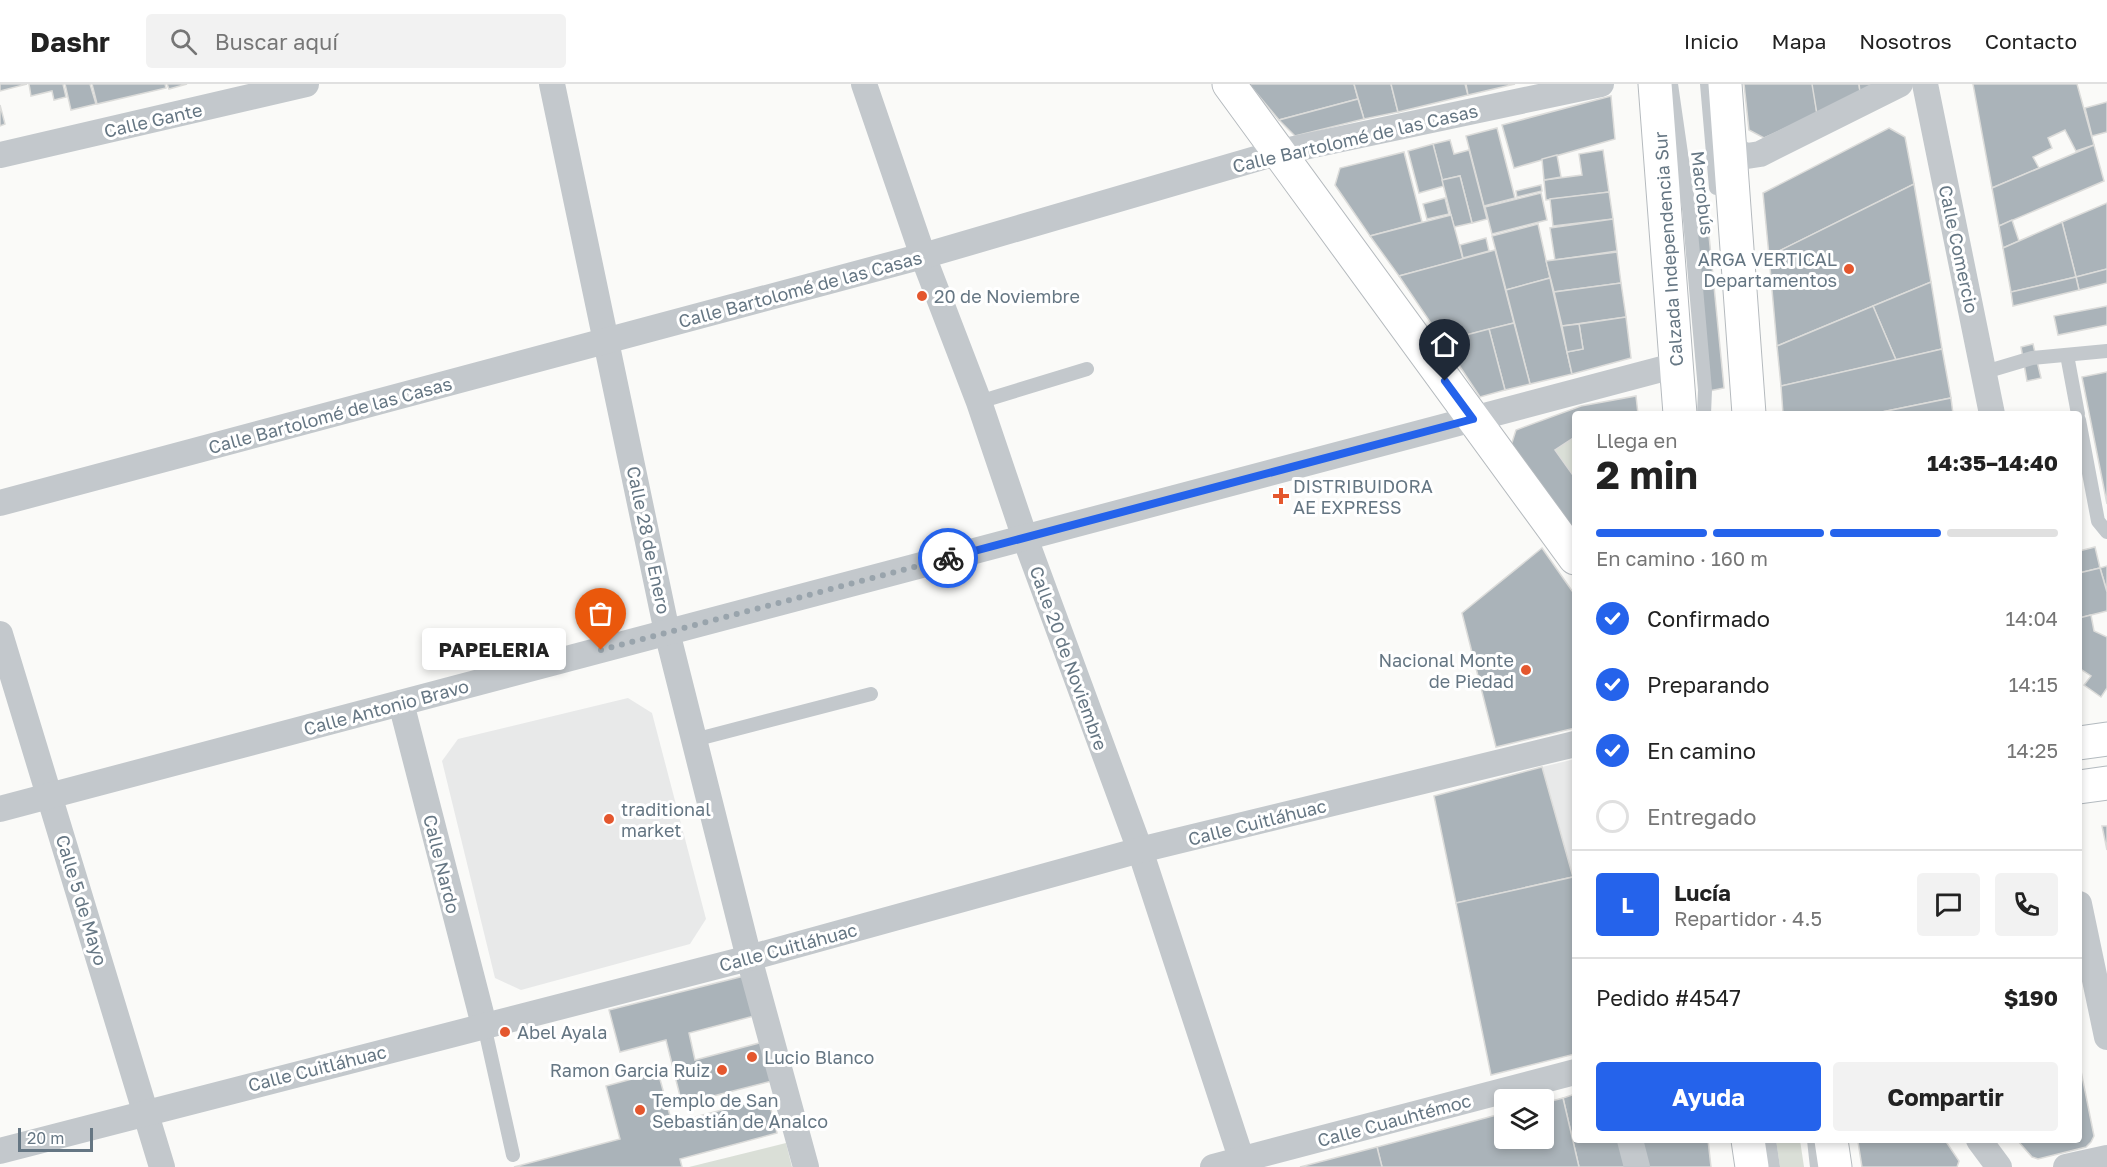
<!DOCTYPE html>
<html lang="es">
<meta charset="utf-8">
<style>
body{margin:0;font-family:"Golos Text",sans-serif;background:#f2f2f2;color:#222;height:100vh;display:flex;flex-direction:column;font-size:22px;white-space:nowrap}
*{box-sizing:border-box;margin:0}
p{font-size:20px;color:#767676}
.icon{flex:none;width:33px;height:33px;fill:none;stroke:currentColor;stroke-width:2;stroke-linecap:round;stroke-linejoin:round}
.map{position:relative;flex:1;overflow:hidden}
.drawer{position:absolute;left:1572px;top:327px;width:510px;height:732px;display:flex;flex-direction:column;background:#fff;border-radius:6px;box-shadow:0 3px 9px #0003}
.drawer>*{flex:none}
.tools{position:absolute;left:1494px;top:1005px;display:grid;gap:12px}
.tools a{display:grid;place-items:center;width:60px;height:60px;border-radius:6px;background:#fff;box-shadow:0 3px 9px #0003;font-size:30px}
.scale{position:absolute;left:18px;bottom:15px;width:75px;box-sizing:border-box;padding-left:6px;border:3px solid #657683;border-top:0;font-size:16px;line-height:21px;white-space:nowrap;color:#657683;-webkit-text-stroke:4px #fff;paint-order:stroke}
.pin{position:absolute;display:grid;place-items:center;width:51px;height:51px;color:#fff;margin:-62px -26px;border-radius:50% 50% 50% 0;rotate:-45deg;box-shadow:0 0 6px #0007}
.pin .icon{rotate:45deg}
.courier{position:absolute;display:grid;place-items:center;width:60px;height:60px;margin:-30px;border:4px solid #2563eb;border-radius:50%;background:#fff;color:#222;box-shadow:0 2px 8px #0007}
.bubble{position:absolute;height:42px;border-radius:6px;background:#fff;box-shadow:0 3px 9px #0003;font-size:20px;font-weight:700;line-height:42px;text-align:center}
.overview em{font-style:normal;font-weight:700}
.overview div{display:flex;flex-direction:column-reverse}
.overview{display:flex;align-items:center;justify-content:space-between;height:102px;padding:0 24px}
h1{font-size:39px;font-weight:700;line-height:45px}
.bar{display:grid;grid-template-columns:repeat(4,1fr);gap:9px 6px;align-content:center;height:72px;padding:0 24px}
.bar i{height:8px;border-radius:4px;background:#e0e0e0}
.bar .selected{background:#2563eb}
.bar p{grid-column:span 4}
.line{display:flex;align-items:center;gap:15px;padding:0 24px;border-top:2px solid #e0e0e0}
.line div{flex:1}
.round{display:grid;place-items:center;flex:none;width:63px;height:63px;border-radius:6px;background:#f2f2f2}
ol{padding:0 24px;list-style:none}
li{display:flex;align-items:center;gap:18px;height:66px}
li p{margin-inline-start:auto}
li .icon{padding:6px;border-radius:50%;background:#2563eb;color:#fff;stroke-width:4}
li:last-child{color:#767676}
li i{width:33px;height:33px;border:3px solid #e0e0e0;border-radius:50%}
.button{display:flex;gap:12px;margin-top:auto;padding:12px 24px}
.button a{flex:1;height:69px;border-radius:6px;background:#2563eb;color:#fff;font-size:24px;font-weight:700;line-height:69px;text-align:center}
.button a+a{background:#f2f2f2;color:#222}
header{display:flex;align-items:center;gap:36px;box-sizing:border-box;height:84px;padding:0 30px;background:#fff;border-bottom:2px solid #e0e0e0}
header strong{font-size:28px}
nav{display:flex;gap:33px;margin-inline-start:auto;font-size:21px}
.search{width:420px;height:54px;background:#f2f2f2;display:flex;align-items:center;gap:15px;box-sizing:border-box;padding:0 21px;border-radius:6px;color:#767676;font-size:22px}
.map>svg:first-child{display:block}
.built{fill:#e8e9e9}
.green{fill:#dadfd7}
.building{fill:#aab3b9;stroke:#dcdcda;stroke-width:1.5}
.lines{fill:none;stroke-linecap:round;stroke-linejoin:round}
.secondary-casing{stroke:#b3babf;stroke-width:35}
.primary-casing{stroke:#b5babe;stroke-width:35}
.lane{stroke:#c3c8cc;stroke-width:14}
.street{stroke:#c3c8cc;stroke-width:26}
.secondary{stroke:#fff;stroke-width:33}
.primary{stroke:#fff;stroke-width:33}
.done{stroke:#99a4ac;stroke-width:6;stroke-dasharray:0 10.8}
.route{stroke:#2563eb;stroke-width:8}
.poi-dot{fill:#e4572e;stroke:#fff;stroke-width:2}
.labels{text-anchor:middle;dominant-baseline:central;stroke-width:6;stroke-linejoin:round;paint-order:stroke}
.street-label{font-size:18px;fill:#657683;stroke:#fff}
.poi-label{font-size:18px;fill:#657683;stroke:#fff;text-anchor:start}
</style>
<header>
<strong>Dashr</strong>
<div class="search"><svg class="icon" aria-label="search" viewBox="0 0 24 24"><circle cx="10" cy="10" r="6"/><path d="M15 15l6 6"/></svg>Buscar aquí</div>
<nav><a>Inicio</a><a>Mapa</a><a>Nosotros</a><a>Contacto</a></nav>
</header>
<div class="map">
<svg width="2107" height="1083" viewBox="0 0 2107 1083">
<rect width="100%" height="100%" fill="#fafaf8"/>
<!-- built -->
<g class="built">
<polygon points="628,614 652,629 706,835 690,860 521,906 495,894 442,677 458,655"/>
<polygon points="1575,675 1575,801 1542,683"/>
</g>
<!-- green -->
<g class="green">
<polygon points="1575,353 1575,394 1555,366"/>
<polygon points="1776,1056 1800,1056 1804,1083 1780,1083"/>
<polygon points="786,1059 792,1083 689,1083"/>
</g>
<!-- building -->
<g class="building">
<polygon points="0,0 27,0 0,7"/>
<polygon points="29,0 63,0 66,13 54,16 52,7 31,12"/>
<polygon points="65,0 90,0 96,20 71,26"/>
<polygon points="92,0 165,0 166,4 97,20"/>
<polygon points="167,0 187,0 169,5"/>
<polygon points="1249,0 1354,0 1358,15 1279,36"/>
<polygon points="1354,0 1391,0 1398,28 1364,35"/>
<polygon points="1391,0 1465,0 1468,11 1398,28"/>
<polygon points="1466,0 1515,0 1468,11"/>
<polygon points="1744,0 1813,0 1817,30 1764,54 1749,46"/>
<polygon points="1812,0 1859,0 1860,8 1817,30"/>
<polygon points="1859,0 1876,0 1860,8"/>
<polygon points="1973,0 2077,0 2094,61 2076,67 2065,46 2048,54 2052,64 2033,73 2039,84 1992,104"/>
<polygon points="1611,12 1615,55 1514,84 1502,41"/>
<polygon points="1358,15 1364,35 1295,52 1279,36"/>
<polygon points="2107,18 2107,48 2092,52 2085,24"/>
<polygon points="0,21 5,40 0,42"/>
<polygon points="1497,44 1515,114 1484,122 1466,52"/>
<polygon points="1889,44 1905,53 1914,100 1769,172 1763,109"/>
<polygon points="1450,56 1454,70 1469,66 1487,135 1472,139 1460,92 1442,96 1433,60"/>
<polygon points="1433,60 1444,102 1419,109 1408,67"/>
<polygon points="2094,61 2104,97 1999,142 1992,104"/>
<polygon points="1603,66 1609,108 1546,116 1544,96 1582,91 1579,70"/>
<polygon points="1404,68 1422,138 1370,152 1335,101 1340,84"/>
<polygon points="1557,71 1561,93 1544,96 1542,75"/>
<polygon points="1460,92 1472,139 1454,143 1442,96"/>
<polygon points="1914,100 1931,198 1777,262 1769,172"/>
<polygon points="1541,101 1542,107 1517,113 1516,107"/>
<polygon points="1609,108 1613,135 1553,142 1550,115"/>
<polygon points="1541,109 1547,136 1492,150 1485,123"/>
<polygon points="1445,114 1449,130 1427,135 1423,120"/>
<polygon points="2107,119 2107,185 2076,193 2062,138"/>
<polygon points="1706,121 1724,304 1709,307 1691,122"/>
<polygon points="1451,131 1463,175 1399,192 1370,152"/>
<polygon points="1613,135 1617,167 1555,176 1550,144"/>
<polygon points="2012,136 2019,157 2003,164 1999,142"/>
<polygon points="2062,138 2076,193 2011,208 2003,164"/>
<polygon points="1538,140 1550,194 1506,206 1492,152"/>
<polygon points="1486,154 1489,167 1463,174 1460,161"/>
<polygon points="1495,166 1514,239 1443,257 1399,192"/>
<polygon points="1617,168 1621,199 1554,208 1546,177"/>
<polygon points="2107,185 2107,199 2079,206 2076,193"/>
<polygon points="2076,193 2079,206 2013,222 2011,208"/>
<polygon points="1550,194 1572,290 1530,300 1506,206"/>
<polygon points="1931,198 1942,265 1896,276 1873,222"/>
<polygon points="1621,199 1626,233 1562,242 1554,208"/>
<polygon points="1873,222 1896,276 1781,302 1777,262"/>
<polygon points="2107,222 2107,241 2058,251 2054,232"/>
<polygon points="1626,233 1631,274 1572,290 1567,268 1583,265 1579,240"/>
<polygon points="1514,239 1530,300 1505,306 1489,245"/>
<polygon points="1579,240 1583,265 1567,268 1562,242"/>
<polygon points="1489,245 1505,306 1480,313 1443,257"/>
<polygon points="2033,260 2041,294 2027,297 2021,263"/>
<polygon points="1942,265 1951,314 1872,330 1783,330 1781,302"/>
<polygon points="2107,288 2107,420 2082,293"/>
<polygon points="1636,312 1638,330 1575,330 1575,353 1555,366 1575,394 1575,460 1509,368 1516,346 1581,322"/>
<polygon points="1951,314 1953,330 1872,330"/>
<polygon points="2095,463 2100,484 2079,489 2079,467"/>
<polygon points="1542,464 1575,511 1575,644 1496,663 1462,529"/>
<polygon points="2107,482 2107,507 2100,484"/>
<polygon points="2100,484 2107,508 2107,527 2079,534 2079,489"/>
<polygon points="2091,531 2094,547 2107,553 2107,604 2101,613 2084,601 2091,592 2079,584 2079,534"/>
<polygon points="1542,683 1573,793 1456,819 1434,712"/>
<polygon points="2102,742 2107,742 2107,766"/>
<polygon points="1573,793 1575,801 1575,970 1491,991 1456,819"/>
<polygon points="744,892 754,932 689,949 695,976 763,958 772,997 682,1020 666,956 620,968 609,926"/>
<polygon points="2079,977 2094,1052 2091,1058 2086,1063 2038,1075 2032,1073 2017,1056 2079,1056"/>
<polygon points="658,988 672,1039 768,1014 777,1049 680,1075 682,1083 514,1083 620,1055 606,1002"/>
<polygon points="1575,1010 1575,1056 1620,1056 1627,1083 1579,1083 1563,1014"/>
<polygon points="1563,1014 1579,1083 1382,1083 1377,1063 1504,1029 1504,1054 1544,1054 1544,1019"/>
<polygon points="1641,1056 1708,1056 1711,1083 1648,1083"/>
<polygon points="1864,1056 1945,1056 1959,1077 1957,1083 1862,1083 1858,1058"/>
<polygon points="1377,1063 1382,1083 1300,1083"/>
</g>
<g class="lines">
<defs>
<g id="secondary">
<polyline points="2079,659 2107,655"/>
<polyline points="2079,703 2107,699"/>
</g>
<g id="primary">
<polyline points="1229,0 1575,474"/>
<polyline points="1655,0 1680,330"/>
<polyline points="1725,0 1749,330"/>
<polyline points="1748,1056 1752,1083"/>
<polyline points="1831,1056 1835,1083"/>
</g>
</defs>
<!-- secondary casing -->
<use href="#secondary" class="secondary-casing"/>
<!-- primary casing -->
<use href="#primary" class="primary-casing"/>
<!-- lane -->
<g class="lane">
<polyline points="1671,0 1689,125 1705,306 1704,330"/>
<polyline points="1707,0 1716,104"/>
<polyline points="2067,271 2078,330"/>
<polyline points="1985,288 2032,274 2107,267"/>
<polyline points="979,318 1087,285"/>
<polyline points="2079,336 2098,437 2107,448"/>
<polyline points="694,656 871,610"/>
<polyline points="484,941 513,1071"/>
<polyline points="1769,1056 1773,1083"/>
<polyline points="1814,1056 1817,1083"/>
</g>
<!-- street -->
<g class="street">
<polyline points="552,0 667,548 749,874 806,1083"/>
<polyline points="864,0 923,172 979,318 1025,454 1140,766 1244,1083"/>
<polyline points="1925,0 1992,330"/>
<polyline points="1731,66 1747,72 1760,70 1900,0"/>
<polyline points="0,71 306,0"/>
<polyline points="0,419 923,172 1280,68 1601,0"/>
<polyline points="0,550 162,1083"/>
<polyline points="401,619 484,941"/>
<polyline points="0,725 1677,281"/>
<polyline points="2079,820 2107,953"/>
<polyline points="1630,1056 1637,1083"/>
<polyline points="1979,1056 1999,1083"/>
<polyline points="0,1067 749,874 1140,766 1575,660"/>
<polyline points="1213,1083 1575,988"/>
<polyline points="2066,1083 2107,1074"/>
</g>
<!-- secondary -->
<use href="#secondary" class="secondary"/>
<!-- primary -->
<use href="#primary" class="primary"/>
</g>
<g class="lines">
<!-- done -->
<polyline class="done" points="601,566 948,474"/>
<!-- route -->
<polyline class="route" points="948,474 1473,335 1445,297"/>
</g>
<!-- markers -->
<g class="poi-dot">
<circle cx="1849" cy="185" r="6"/>
<circle cx="922" cy="212" r="6"/>
<path d="M1278 403h6v6h6v6h-6v6h-6v-6h-6v-6h6z"/>
<circle cx="1526" cy="586" r="6"/>
<circle cx="609" cy="735" r="6"/>
<circle cx="505" cy="948" r="6"/>
<circle cx="752" cy="973" r="6"/>
<circle cx="722" cy="986" r="6"/>
<circle cx="640" cy="1026" r="6"/>
</g>
<g class="labels">
<!-- street labels -->
<g class="street-label">
<text transform="translate(153 36) rotate(-13)">Calle Gante</text>
<text transform="translate(1355 54) rotate(-13)">Calle Bartolomé de las Casas</text>
<text transform="translate(1703 109) rotate(83)">Macrobús</text>
<text transform="translate(1668 165) rotate(-94)">Calzada Independencia Sur</text>
<text transform="translate(1959 165) rotate(78)">Calle Comercio</text>
<text transform="translate(800 205) rotate(-15)">Calle Bartolomé de las Casas</text>
<text transform="translate(330 331) rotate(-15)">Calle Bartolomé de las Casas</text>
<text transform="translate(649 456) rotate(78)">Calle 28 de Enero</text>
<text transform="translate(1069 574) rotate(70)">Calle 20 de Noviembre</text>
<text transform="translate(386 623) rotate(-15)">Calle Antonio Bravo</text>
<text transform="translate(1257 738) rotate(-14)">Calle Cuitláhuac</text>
<text transform="translate(442 780) rotate(76)">Calle Nardo</text>
<text transform="translate(82 816) rotate(73)">Calle 5 de Mayo</text>
<text transform="translate(788 863) rotate(-15)">Calle Cuitláhuac</text>
<text transform="translate(317 984) rotate(-14)">Calle Cuitláhuac</text>
<text transform="translate(1394 1036) rotate(-15)">Calle Cuauhtémoc</text>
</g>
<!-- poi labels -->
<g class="poi-label">
<text x="1837" y="175" text-anchor="end">ARGA VERTICAL<tspan x="1837" dy="21">Departamentos</tspan></text>
<text x="934" y="212">20 de Noviembre</text>
<text x="1293" y="402">DISTRIBUIDORA<tspan x="1293" dy="21">AE EXPRESS</tspan></text>
<text x="1514" y="576" text-anchor="end">Nacional Monte<tspan x="1514" dy="21">de Piedad</tspan></text>
<text x="621" y="725">traditional<tspan x="621" dy="21">market</tspan></text>
<text x="517" y="948">Abel Ayala</text>
<text x="764" y="973">Lucio Blanco</text>
<text x="710" y="986" text-anchor="end">Ramon Garcia Ruiz</text>
<text x="652" y="1016">Templo de San<tspan x="652" dy="21">Sebastián de Analco</tspan></text>
</g>
</g>
</svg>
<div class="tools">
<a><svg class="icon" aria-label="layers" viewBox="0 0 24 24"><path d="M12 4l9 5-9 5-9-5zM3 14l9 5 9-5"/></svg></a>
</div>
<div class="scale">20 m</div>
<div class="pin" style="left:601px;top:566px;background:#ea580c"><svg class="icon" aria-label="bag" viewBox="0 0 24 24"><path d="M5 8h14l-1 12H6zM9 8a3 3 0 0 1 6 0"/></svg></div>
<div class="pin" style="left:1445px;top:297px;background:#1f2937"><svg class="icon" aria-label="home" viewBox="0 0 24 24"><path d="M3 11l9-7 9 7M6 9v11h12V9"/></svg></div>
<div class="courier" style="left:948px;top:474px"><svg class="icon" aria-label="bike" viewBox="0 0 24 24"><circle cx="6" cy="16" r="4"/><circle cx="18" cy="16" r="4"/><path d="M6 16l4-8h5l3 8M10 8l3 8H6M13 5h3"/></svg></div>
<div class="bubble" style="left:422px;top:544px;width:144px">PAPELERIA</div>
<section class="drawer">
<div class="overview"><div><h1>2 min</h1><p>Llega en</p></div><em>14:35–14:40</em></div>
<div class="bar"><i class="selected"></i><i class="selected"></i><i class="selected"></i><i></i><p>En camino · 160 m</p></div>
<ol>
<li><svg class="icon" aria-label="check" viewBox="0 0 24 24"><path d="M5 12l5 5 9-10"/></svg>Confirmado<p>14:04</p></li>
<li><svg class="icon" aria-label="check" viewBox="0 0 24 24"><path d="M5 12l5 5 9-10"/></svg>Preparando<p>14:15</p></li>
<li><svg class="icon" aria-label="check" viewBox="0 0 24 24"><path d="M5 12l5 5 9-10"/></svg>En camino<p>14:25</p></li>
<li><i></i>Entregado</li>
</ol>
<div class="line" style="height:108px"><b class="round" style="background:#2563eb;color:#fff">L</b><div><b>Lucía</b><p>Repartidor · 4.5</p></div><a class="round"><svg class="icon" aria-label="chat" viewBox="0 0 24 24"><path d="M4 5h16v11H9l-5 4z"/></svg></a><a class="round"><svg class="icon" aria-label="phone" viewBox="0 0 24 24"><path d="M5 4h4l2 5-3 2q2 4 5 5l2-3 5 2v4C11 20 4 13 5 4z"/></svg></a></div>
<div class="line" style="height:78px"><div>Pedido #4547</div><b>$190</b></div>
<div class="button"><a>Ayuda</a><a>Compartir</a></div>
</section>
</div>
